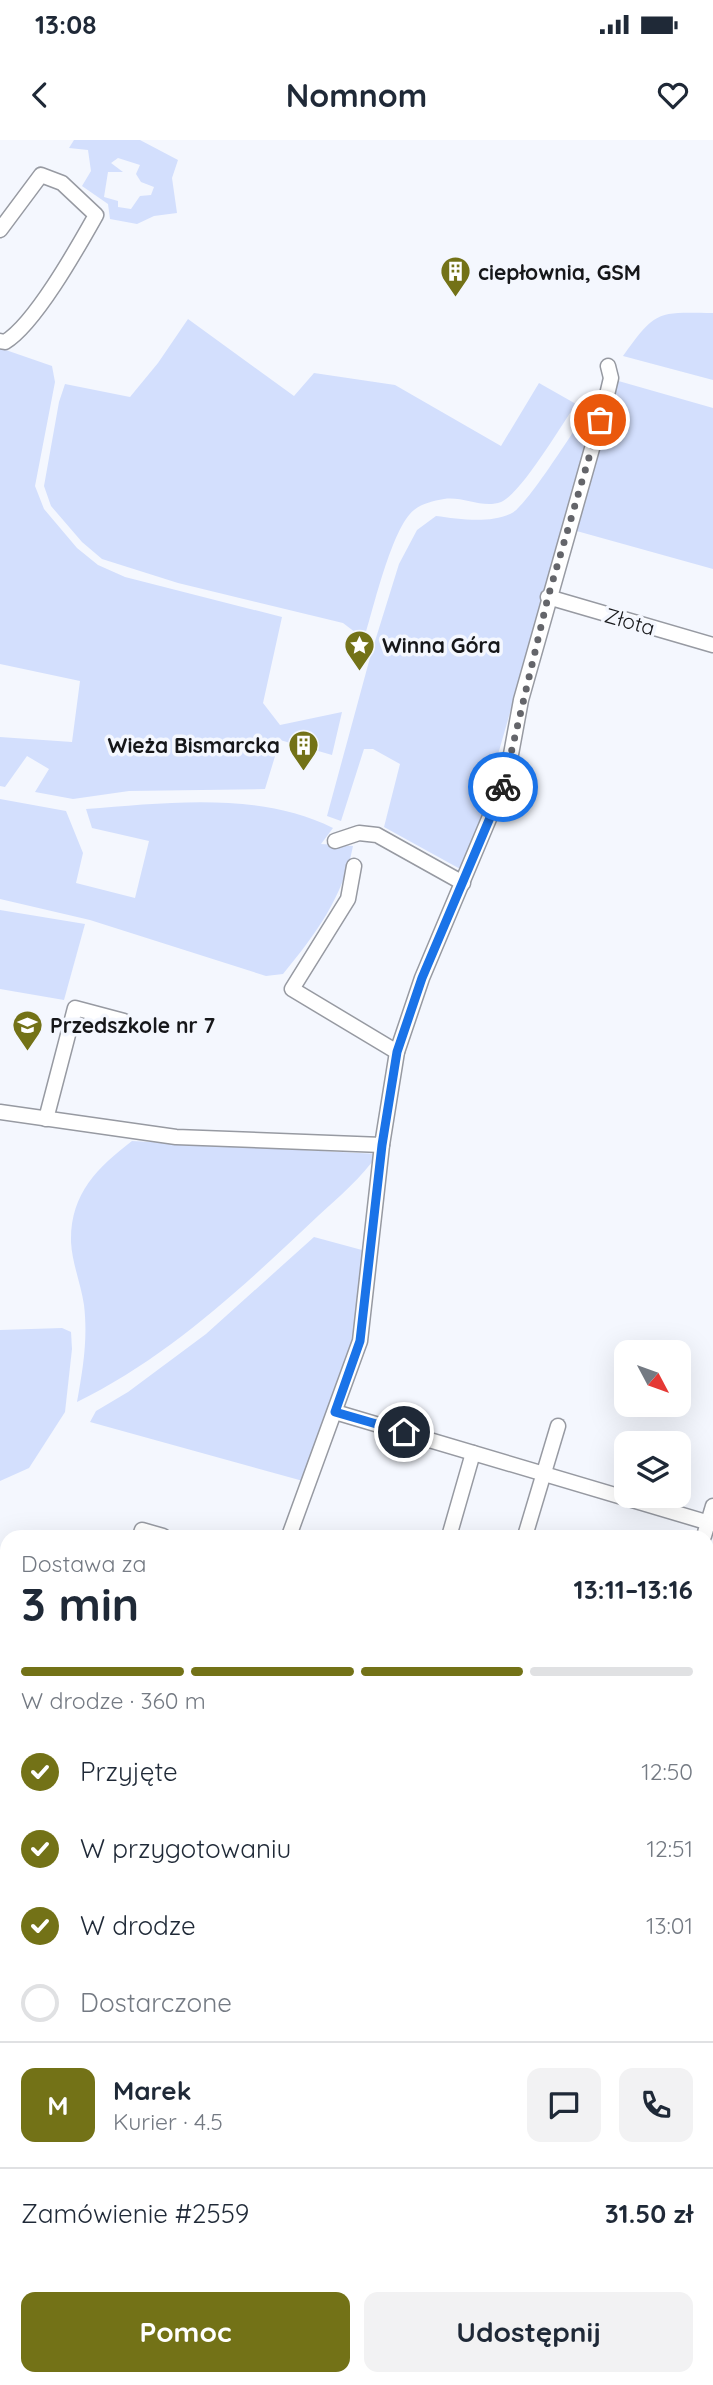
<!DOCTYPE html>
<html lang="pl">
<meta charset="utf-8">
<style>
body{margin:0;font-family:Quicksand,sans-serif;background:#f2f2f3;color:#1f2937;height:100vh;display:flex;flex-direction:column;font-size:26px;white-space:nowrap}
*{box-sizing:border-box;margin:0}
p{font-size:23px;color:#747a83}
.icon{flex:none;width:38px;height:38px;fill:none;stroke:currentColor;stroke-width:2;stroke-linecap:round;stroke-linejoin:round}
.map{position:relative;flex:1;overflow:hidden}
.sheet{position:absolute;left:0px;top:1390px;width:714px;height:856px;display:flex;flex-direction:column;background:#fff;border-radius:21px 21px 0 0;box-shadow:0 7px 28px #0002}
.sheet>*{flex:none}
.needle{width:46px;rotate:131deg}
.buttons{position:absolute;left:614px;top:1200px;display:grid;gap:14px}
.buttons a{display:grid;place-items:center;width:77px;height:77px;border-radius:14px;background:#fff;box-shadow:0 7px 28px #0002;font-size:35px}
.pin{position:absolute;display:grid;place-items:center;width:60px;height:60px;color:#fff;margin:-30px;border:4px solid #fff;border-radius:50%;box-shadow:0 2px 7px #0007}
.courier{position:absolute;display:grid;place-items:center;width:70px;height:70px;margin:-35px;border:5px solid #1a73e8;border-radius:50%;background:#fff;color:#222;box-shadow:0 2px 9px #0007}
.summary em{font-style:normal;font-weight:700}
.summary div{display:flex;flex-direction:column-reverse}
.summary{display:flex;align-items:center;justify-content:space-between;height:119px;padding:0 21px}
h1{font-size:46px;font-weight:700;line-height:52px}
.bar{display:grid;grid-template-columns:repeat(4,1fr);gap:10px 7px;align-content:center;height:84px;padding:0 21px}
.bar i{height:9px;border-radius:5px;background:#e0e1e3}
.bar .on{background:#737217}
.bar p{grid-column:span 4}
.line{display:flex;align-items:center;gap:18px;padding:0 21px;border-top:2px solid #e0e1e3}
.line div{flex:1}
.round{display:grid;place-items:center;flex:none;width:74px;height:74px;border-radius:14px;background:#f2f2f3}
ol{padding:0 21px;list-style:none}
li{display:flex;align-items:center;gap:21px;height:77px}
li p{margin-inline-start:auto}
li .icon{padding:7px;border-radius:50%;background:#737217;color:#fff;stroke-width:4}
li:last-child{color:#747a83}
li i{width:38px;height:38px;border:4px solid #e0e1e3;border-radius:50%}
.cta{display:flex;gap:14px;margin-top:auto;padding:14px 21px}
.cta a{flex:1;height:80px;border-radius:14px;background:#737217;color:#fff;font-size:28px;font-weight:700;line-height:80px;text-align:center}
.cta a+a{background:#f2f2f3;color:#1f2937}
.status{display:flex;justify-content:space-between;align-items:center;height:49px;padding:0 35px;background:#fff;direction:ltr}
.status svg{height:19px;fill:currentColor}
header{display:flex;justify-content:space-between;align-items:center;height:91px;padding:0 21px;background:#fff;font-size:32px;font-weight:700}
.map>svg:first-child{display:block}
.green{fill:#d3dffd;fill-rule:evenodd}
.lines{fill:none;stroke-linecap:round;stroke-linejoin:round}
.street-casing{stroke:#979aa2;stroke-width:17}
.street{stroke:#fff;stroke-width:14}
.done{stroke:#64656a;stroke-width:7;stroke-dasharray:0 12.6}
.route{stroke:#1a73e8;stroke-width:9}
.labels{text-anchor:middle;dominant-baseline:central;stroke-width:7;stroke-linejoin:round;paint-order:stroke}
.poi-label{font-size:21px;font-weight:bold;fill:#16171a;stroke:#f4f7fe;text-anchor:start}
.street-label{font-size:21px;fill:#16171a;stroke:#f4f7fe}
</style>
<div class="status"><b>13:08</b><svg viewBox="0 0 49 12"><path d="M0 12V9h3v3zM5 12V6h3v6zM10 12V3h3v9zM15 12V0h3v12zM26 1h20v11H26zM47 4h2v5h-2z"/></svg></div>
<header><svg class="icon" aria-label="back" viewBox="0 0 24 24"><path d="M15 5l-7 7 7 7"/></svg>Nomnom<svg class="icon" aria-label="heart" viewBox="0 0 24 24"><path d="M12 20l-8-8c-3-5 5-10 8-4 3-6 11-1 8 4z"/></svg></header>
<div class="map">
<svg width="713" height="2245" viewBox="0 0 713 2245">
<rect width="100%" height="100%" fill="#f4f7fe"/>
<!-- green -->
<g class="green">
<path d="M 74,0 L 140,0 L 178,20 L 172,38 L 177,73 L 154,76 L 137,84 L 110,79 L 108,64 L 82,46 L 91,31 L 88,10 L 69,8 ZM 118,18 L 140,25 L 136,34 L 141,42 L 154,47 L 151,55 L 140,56 L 131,69 L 118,67 L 118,61 L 104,57 L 108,32 L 123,32 L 111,23 Z"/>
<path d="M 713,173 L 713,240 L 623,216 C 656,170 657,172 713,173 Z"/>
<path d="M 188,179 L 294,256 L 314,233 L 395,245 L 501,306 L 539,243 L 576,264 C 562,284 521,354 501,362 C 483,369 463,356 444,359 C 433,361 423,363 414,370 C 392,387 373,470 364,499 L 343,483 L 178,443 L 102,419 L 82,402 L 51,366 L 44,346 L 59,262 L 65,244 L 130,257 L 158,223 Z"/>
<polygon points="0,208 52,226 55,242 35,346 44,369 77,408 98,425 125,437 282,477 263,563 280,585 342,572 332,615 280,600 265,649 129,651 73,659 35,652 49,629 27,616 5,647 0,646 0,597 72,602 80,541 0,524"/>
<polygon points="615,240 713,268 713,429 573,390"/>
<path d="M 595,259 L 576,342 L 497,618 L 491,656 L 462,730 L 384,687 L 400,624 L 373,609 L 364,609 L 341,681 L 327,676 L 371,514 L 399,424 L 417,390 L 436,376 C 459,379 490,384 512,373 C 528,365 581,279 595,259 Z"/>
<path d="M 0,659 L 66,671 L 83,713 L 76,743 L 135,758 L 149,701 L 92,688 L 86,669 C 167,663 258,651 333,688 L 321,704 L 353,706 C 343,757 316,794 283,834 L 266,836 L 90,780 L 0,759 Z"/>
<polygon points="0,770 85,784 64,860 0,849"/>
<path d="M 132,1001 L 378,1014 C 361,1038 340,1056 318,1076 C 245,1145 169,1217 77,1262 C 83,1229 88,1199 84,1165 C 81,1144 72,1123 71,1102 C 70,1054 97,1028 132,1001 Z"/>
<polygon points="314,1097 373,1113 367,1203 356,1200 303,1341 90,1282 96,1271 128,1252 206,1194"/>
<polygon points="62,1188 71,1192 72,1209 65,1272 29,1328 0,1341 0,1190"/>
</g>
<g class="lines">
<defs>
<g id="street">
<path d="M 0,90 L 41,35 L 62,43 L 96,75 C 78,107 35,184 5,202 L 0,201"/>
<polyline points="548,457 713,505"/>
<polyline points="335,701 359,693 377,695 463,743"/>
<polyline points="354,726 348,759 292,849 397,912"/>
<polyline points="0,972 176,997 382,1005 397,912 422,838 507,636 521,560 606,259 611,238 608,226"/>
<polyline points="46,979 75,868 124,881"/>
<polyline points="335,1272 713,1384"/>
<polyline points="450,1393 473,1313"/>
<polyline points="140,1396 142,1390 163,1396"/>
<polyline points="289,1396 360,1201 382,1005"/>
<polyline points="525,1396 558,1286"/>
<polyline points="704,1396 713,1366"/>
<polyline points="0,1630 7,1632"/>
<polyline points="0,1825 7,1804"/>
<polyline points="0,2097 7,2099"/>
<polyline points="410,2238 431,2245"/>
<polyline points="12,2245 15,2238"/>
</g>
</defs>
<!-- street casing -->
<use href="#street" class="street-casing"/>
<!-- street -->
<use href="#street" class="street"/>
</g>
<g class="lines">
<!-- done -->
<polyline class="done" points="503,647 548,457 600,280"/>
<!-- route -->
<polyline class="route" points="404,1292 335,1272 360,1201 382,1005 397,912 422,838 503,647"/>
</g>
<!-- icons -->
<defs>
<symbol id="building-pin" viewBox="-11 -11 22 30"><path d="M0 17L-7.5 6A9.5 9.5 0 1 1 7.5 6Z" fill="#737217" stroke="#f4f7fe"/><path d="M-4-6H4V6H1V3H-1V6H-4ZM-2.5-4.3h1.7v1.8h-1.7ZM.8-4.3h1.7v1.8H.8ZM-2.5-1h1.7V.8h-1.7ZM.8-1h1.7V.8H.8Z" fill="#fff"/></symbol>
<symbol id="sight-pin" viewBox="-11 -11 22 30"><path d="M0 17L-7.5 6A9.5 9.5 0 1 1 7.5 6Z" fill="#737217" stroke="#f4f7fe"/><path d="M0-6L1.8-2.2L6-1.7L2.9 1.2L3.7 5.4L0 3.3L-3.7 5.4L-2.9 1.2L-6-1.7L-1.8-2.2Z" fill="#fff"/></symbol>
<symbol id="school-pin" viewBox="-11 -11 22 30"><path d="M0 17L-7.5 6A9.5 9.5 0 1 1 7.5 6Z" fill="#737217" stroke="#f4f7fe"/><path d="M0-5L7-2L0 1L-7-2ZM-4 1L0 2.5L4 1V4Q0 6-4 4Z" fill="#fff"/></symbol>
</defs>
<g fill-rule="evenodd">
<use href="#building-pin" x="438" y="114" width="35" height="47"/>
<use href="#sight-pin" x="342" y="488" width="35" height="47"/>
<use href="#building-pin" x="286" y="588" width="35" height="47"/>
<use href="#school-pin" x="10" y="868" width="35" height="47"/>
</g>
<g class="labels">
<!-- poi labels -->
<g class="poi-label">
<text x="478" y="132">ciepłownia, GSM</text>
<text x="382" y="505">Winna Góra</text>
<text x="280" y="605" text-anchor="end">Wieża Bismarcka</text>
<text x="50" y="885">Przedszkole nr 7</text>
</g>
<!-- street labels -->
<g class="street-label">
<text transform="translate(630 481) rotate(16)">Złota</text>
</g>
</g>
</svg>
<div class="buttons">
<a><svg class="needle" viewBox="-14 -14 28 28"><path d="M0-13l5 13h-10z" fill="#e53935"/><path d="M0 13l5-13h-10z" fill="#747a83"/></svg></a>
<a><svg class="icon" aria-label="layers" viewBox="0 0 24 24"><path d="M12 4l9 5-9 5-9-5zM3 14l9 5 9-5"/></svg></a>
</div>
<div class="pin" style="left:600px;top:280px;background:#ea580c"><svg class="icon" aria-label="bag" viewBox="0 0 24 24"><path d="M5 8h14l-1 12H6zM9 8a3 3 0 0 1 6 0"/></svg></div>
<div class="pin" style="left:404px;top:1292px;background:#1f2937"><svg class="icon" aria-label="home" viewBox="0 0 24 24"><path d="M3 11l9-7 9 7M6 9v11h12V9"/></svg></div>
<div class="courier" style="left:503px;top:647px"><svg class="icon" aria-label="bike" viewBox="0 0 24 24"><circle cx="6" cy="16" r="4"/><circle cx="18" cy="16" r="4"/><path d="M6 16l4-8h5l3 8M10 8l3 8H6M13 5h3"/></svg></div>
<section class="sheet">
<div class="summary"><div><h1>3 min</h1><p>Dostawa za</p></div><em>13:11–13:16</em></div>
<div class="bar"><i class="on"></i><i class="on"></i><i class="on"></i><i></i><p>W drodze · 360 m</p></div>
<ol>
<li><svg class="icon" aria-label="check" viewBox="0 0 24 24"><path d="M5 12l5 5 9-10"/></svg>Przyjęte<p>12:50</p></li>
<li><svg class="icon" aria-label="check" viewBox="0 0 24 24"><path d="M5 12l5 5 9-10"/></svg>W przygotowaniu<p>12:51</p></li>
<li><svg class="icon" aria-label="check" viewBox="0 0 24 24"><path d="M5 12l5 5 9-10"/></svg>W drodze<p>13:01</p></li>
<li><i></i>Dostarczone</li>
</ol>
<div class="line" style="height:126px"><b class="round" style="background:#737217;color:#fff">M</b><div><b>Marek</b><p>Kurier · 4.5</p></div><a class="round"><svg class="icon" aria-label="chat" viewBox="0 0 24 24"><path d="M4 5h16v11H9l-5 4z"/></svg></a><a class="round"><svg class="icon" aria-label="phone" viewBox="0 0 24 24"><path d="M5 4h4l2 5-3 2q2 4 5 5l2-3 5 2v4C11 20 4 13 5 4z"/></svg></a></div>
<div class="line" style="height:91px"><div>Zamówienie #2559</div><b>31.50 zł</b></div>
<div class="cta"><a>Pomoc</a><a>Udostępnij</a></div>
</section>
</div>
